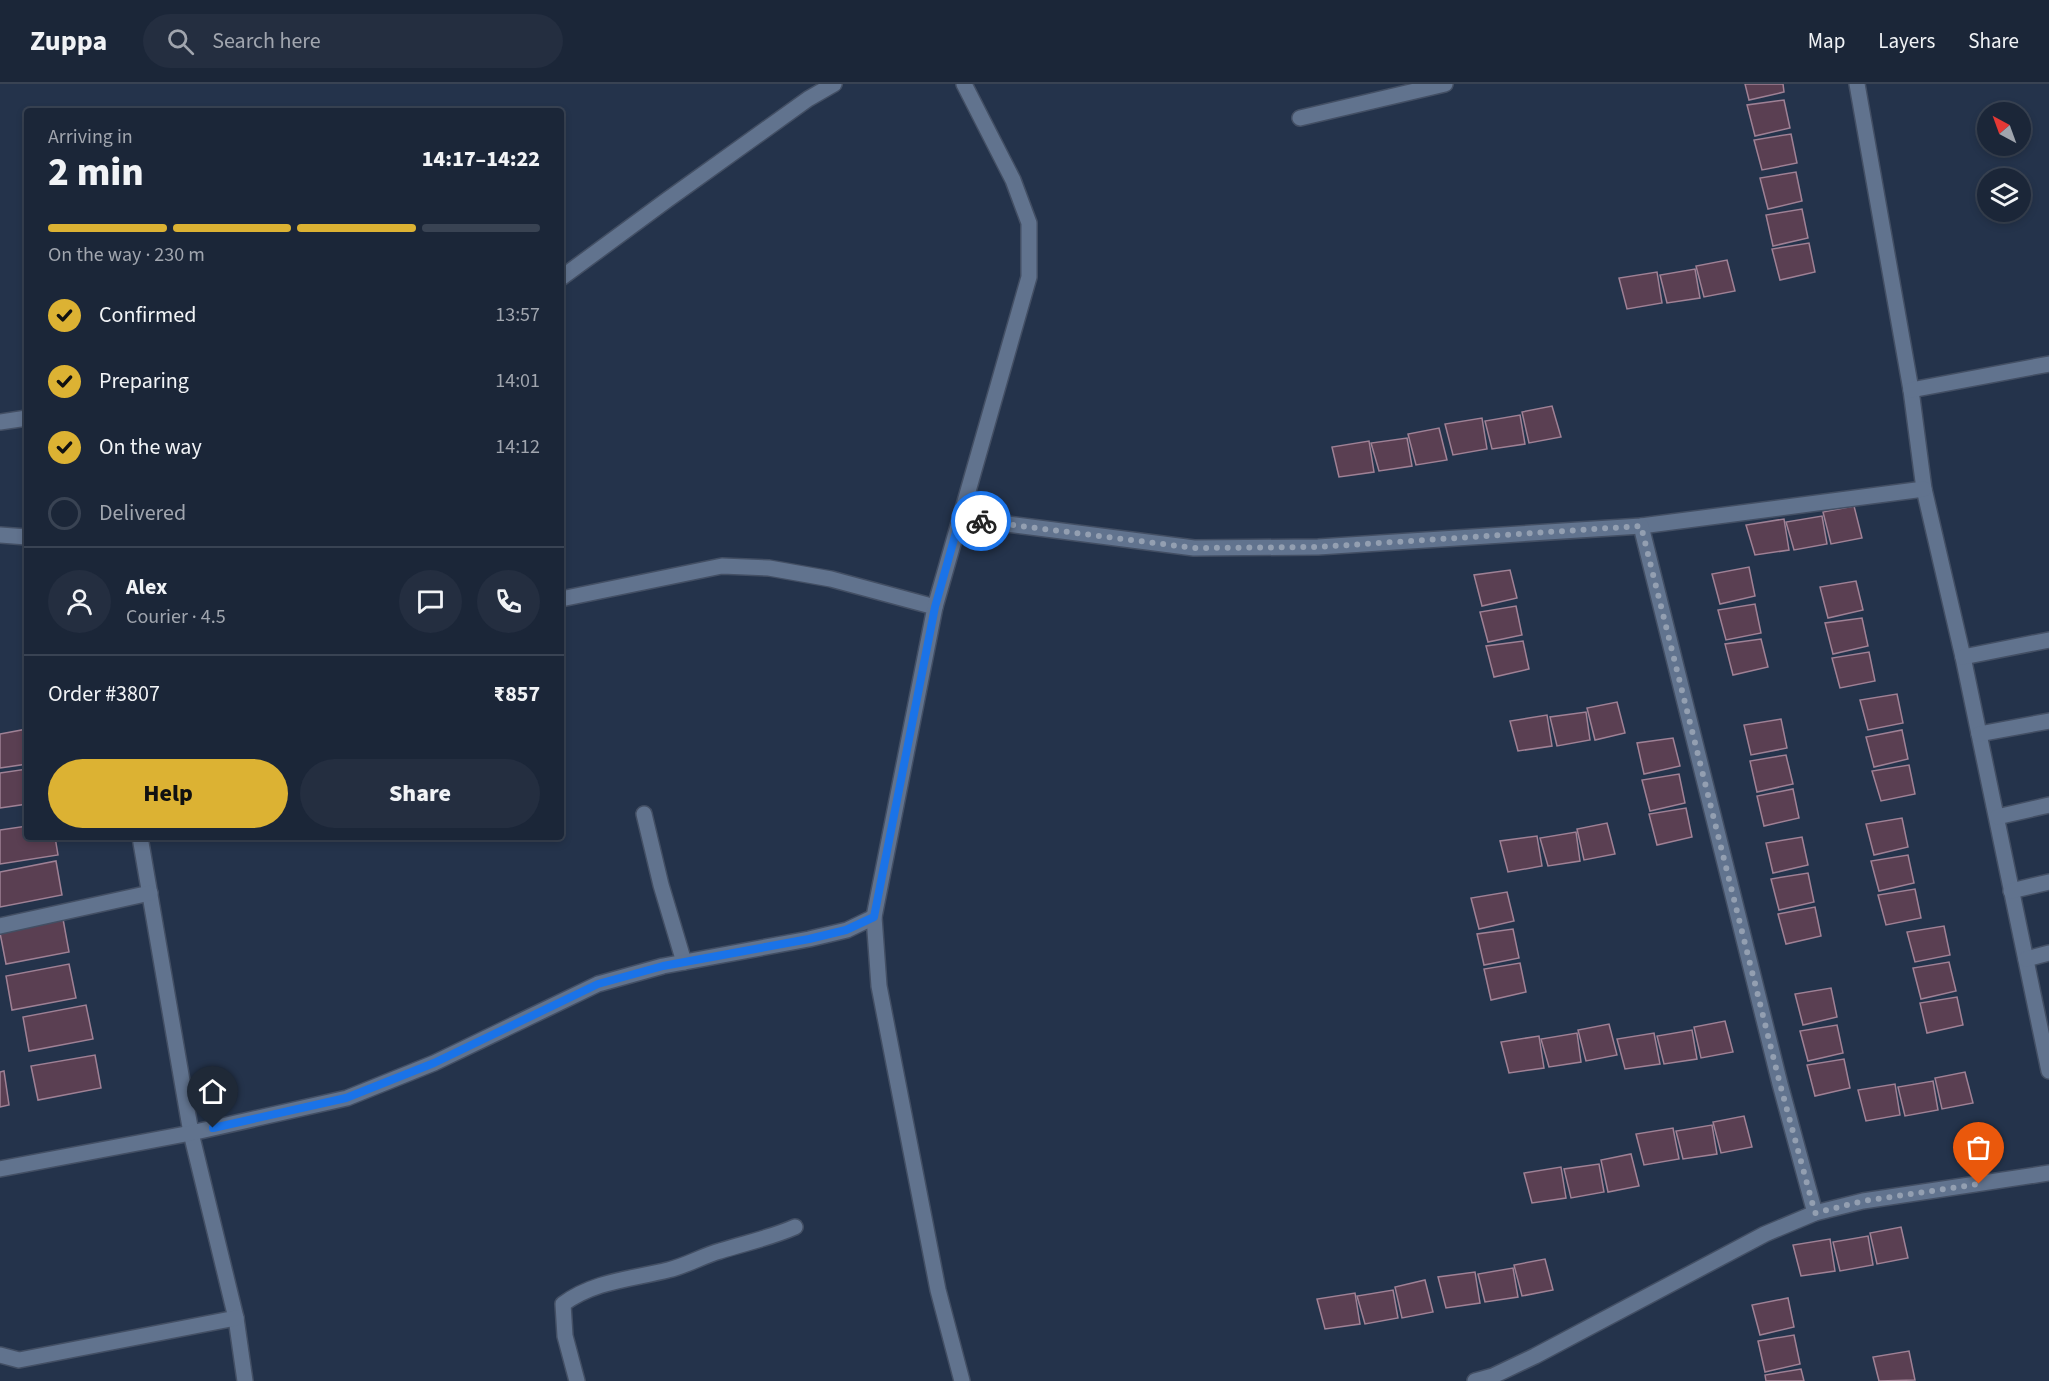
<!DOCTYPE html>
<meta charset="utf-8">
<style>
body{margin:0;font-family:"Source Sans 3",sans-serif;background:#242e40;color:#f1f3f6;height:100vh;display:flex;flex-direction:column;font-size:22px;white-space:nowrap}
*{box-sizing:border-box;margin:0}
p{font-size:20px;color:#a0a5ae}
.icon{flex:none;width:33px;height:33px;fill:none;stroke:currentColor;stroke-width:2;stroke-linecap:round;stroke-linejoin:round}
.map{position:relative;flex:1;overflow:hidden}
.sheet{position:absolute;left:24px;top:24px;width:540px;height:732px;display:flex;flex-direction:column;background:#1b2638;border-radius:6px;box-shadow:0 3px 9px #0003,0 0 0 2px #394353}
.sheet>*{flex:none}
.needle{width:39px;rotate:319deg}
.controls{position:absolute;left:1977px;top:18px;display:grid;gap:12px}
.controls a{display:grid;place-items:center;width:54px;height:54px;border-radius:50%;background:#1b2638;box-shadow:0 3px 9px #0003,0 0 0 2px #394353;font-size:30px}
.pin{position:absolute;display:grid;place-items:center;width:51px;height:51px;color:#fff;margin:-62px -26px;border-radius:50% 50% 50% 0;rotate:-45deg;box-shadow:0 0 6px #0007}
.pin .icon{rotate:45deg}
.courier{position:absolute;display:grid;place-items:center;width:60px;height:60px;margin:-30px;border:4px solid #1a73e8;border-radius:50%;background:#fff;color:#222;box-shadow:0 2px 8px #0007}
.summary em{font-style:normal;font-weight:800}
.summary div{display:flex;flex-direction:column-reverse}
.summary{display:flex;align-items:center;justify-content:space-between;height:102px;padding:0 24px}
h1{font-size:39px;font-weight:800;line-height:45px}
.bar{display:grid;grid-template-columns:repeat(4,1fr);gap:9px 6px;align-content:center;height:72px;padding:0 24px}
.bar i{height:8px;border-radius:4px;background:#394353}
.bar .current{background:#dcb233}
.bar p{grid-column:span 4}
.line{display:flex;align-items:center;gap:15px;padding:0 24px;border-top:2px solid #394353}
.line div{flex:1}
.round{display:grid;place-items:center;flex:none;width:63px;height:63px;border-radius:32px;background:#242e40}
ol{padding:0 24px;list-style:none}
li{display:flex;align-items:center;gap:18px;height:66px}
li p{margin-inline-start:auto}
li .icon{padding:6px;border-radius:50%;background:#dcb233;color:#111;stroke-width:4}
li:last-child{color:#a0a5ae}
li i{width:33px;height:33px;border:3px solid #394353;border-radius:50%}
.primary-button{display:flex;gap:12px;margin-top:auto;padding:12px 24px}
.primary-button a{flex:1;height:69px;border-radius:36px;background:#dcb233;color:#111;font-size:24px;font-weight:800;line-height:69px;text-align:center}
.primary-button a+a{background:#242e40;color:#f1f3f6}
header{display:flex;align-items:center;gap:36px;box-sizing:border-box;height:84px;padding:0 30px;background:#1b2638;border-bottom:2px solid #394353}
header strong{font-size:28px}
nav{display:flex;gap:33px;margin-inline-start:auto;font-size:21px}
.search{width:420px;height:54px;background:#242e40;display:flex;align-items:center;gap:15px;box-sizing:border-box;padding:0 21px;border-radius:33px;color:#a0a5ae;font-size:22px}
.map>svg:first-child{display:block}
.building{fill:#5a3f52;stroke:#9f8195;stroke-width:1.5}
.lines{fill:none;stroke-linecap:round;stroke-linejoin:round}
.street-casing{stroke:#434f64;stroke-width:18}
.street{stroke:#61738e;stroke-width:15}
.done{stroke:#939fb1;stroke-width:6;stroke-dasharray:0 10.8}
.route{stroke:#1a73e8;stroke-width:8}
</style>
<header>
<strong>Zuppa</strong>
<div class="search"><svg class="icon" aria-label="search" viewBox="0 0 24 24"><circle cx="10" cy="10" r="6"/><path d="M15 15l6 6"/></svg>Search here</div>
<nav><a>Map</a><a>Layers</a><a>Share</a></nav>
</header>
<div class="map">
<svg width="2049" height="1297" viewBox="0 0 2049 1297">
<rect width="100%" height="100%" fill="#24334b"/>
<!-- building -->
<g class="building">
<polygon points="1745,0 1783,0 1784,8 1749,16"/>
<polygon points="1784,16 1790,44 1755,52 1747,21"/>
<polygon points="1791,50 1797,79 1762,86 1754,56"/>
<polygon points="1796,88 1802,117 1768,125 1760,94"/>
<polygon points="1802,125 1808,154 1773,162 1766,131"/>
<polygon points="1809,159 1815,188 1780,196 1772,165"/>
<polygon points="1727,176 1735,207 1704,213 1696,182"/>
<polygon points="1695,185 1700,214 1667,219 1660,191"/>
<polygon points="1657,188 1662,219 1627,225 1619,194"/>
<polygon points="1552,322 1561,353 1529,359 1522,328"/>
<polygon points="1520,331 1525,360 1492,365 1485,337"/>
<polygon points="1482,334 1487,365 1453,371 1445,340"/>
<polygon points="1439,344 1447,376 1416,381 1408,350"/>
<polygon points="1407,354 1412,382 1379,387 1371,359"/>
<polygon points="1369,357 1374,388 1339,393 1332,363"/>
<polygon points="1854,422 1862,454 1831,460 1823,428"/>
<polygon points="1822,432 1827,460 1794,466 1786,438"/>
<polygon points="1784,435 1789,466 1755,471 1746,441"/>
<polygon points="1749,483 1755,512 1720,520 1712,490"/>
<polygon points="1510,486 1517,514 1482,522 1474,491"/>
<polygon points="1856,497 1863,526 1828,534 1820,503"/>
<polygon points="1755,520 1761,549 1726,556 1718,526"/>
<polygon points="1516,522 1522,551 1488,558 1480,528"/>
<polygon points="1862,534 1868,562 1833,570 1825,539"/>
<polygon points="1761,555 1768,583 1733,591 1725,560"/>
<polygon points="1523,557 1529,585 1494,593 1486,562"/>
<polygon points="1869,568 1875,597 1840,604 1832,574"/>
<polygon points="1897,610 1903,639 1868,646 1860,616"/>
<polygon points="1617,618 1625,649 1595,656 1587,624"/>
<polygon points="1586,628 1590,656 1557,662 1550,633"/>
<polygon points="1547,631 1552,662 1518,667 1510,637"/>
<polygon points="1781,635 1787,664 1751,671 1744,641"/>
<polygon points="27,645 27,680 0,684 0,650"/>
<polygon points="1902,646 1908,675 1874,683 1866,653"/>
<polygon points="1673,654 1680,682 1644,690 1637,659"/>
<polygon points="1786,671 1793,700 1757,708 1750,677"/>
<polygon points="1909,681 1915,710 1881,717 1872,687"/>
<polygon points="27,685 27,720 0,724 0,689"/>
<polygon points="1679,690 1685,719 1650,727 1642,696"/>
<polygon points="1793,705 1799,734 1764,742 1757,712"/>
<polygon points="1686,724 1692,753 1657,761 1649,730"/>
<polygon points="1902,734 1908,763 1874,771 1866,740"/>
<polygon points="1607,739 1615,770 1584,776 1577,745"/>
<polygon points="27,742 27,753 55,753 58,771 0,780 0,746"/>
<polygon points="1576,748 1580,777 1548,782 1540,754"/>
<polygon points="1537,752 1542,782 1508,788 1500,757"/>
<polygon points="1802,753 1808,781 1773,789 1766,759"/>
<polygon points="1908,771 1914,799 1879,807 1871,777"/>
<polygon points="56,777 62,811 0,823 0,788"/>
<polygon points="1808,789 1814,818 1779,826 1771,795"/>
<polygon points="1915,805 1921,834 1886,841 1878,811"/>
<polygon points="1507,808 1514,837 1479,845 1471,814"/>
<polygon points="1815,823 1821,852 1786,860 1778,830"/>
<polygon points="63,835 69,868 6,880 0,849"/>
<polygon points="1944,842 1950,871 1915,878 1907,848"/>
<polygon points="1513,845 1519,874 1484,881 1477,850"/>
<polygon points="1949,878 1956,907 1921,915 1913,884"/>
<polygon points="1520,879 1526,908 1491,916 1484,885"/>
<polygon points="69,880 76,914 12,926 6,892"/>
<polygon points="1831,904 1837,933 1803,941 1795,910"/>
<polygon points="1957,913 1963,941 1927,949 1920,919"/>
<polygon points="86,921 93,955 29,967 23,933"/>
<polygon points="1725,937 1733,968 1701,974 1694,943"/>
<polygon points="1609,940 1617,971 1586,977 1578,946"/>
<polygon points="1837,941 1843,969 1808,977 1800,947"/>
<polygon points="1692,946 1697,975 1664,980 1657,952"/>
<polygon points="1577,949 1581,978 1549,983 1541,955"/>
<polygon points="1654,949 1660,980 1625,985 1617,955"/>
<polygon points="1539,952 1544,984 1509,989 1501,958"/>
<polygon points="95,971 101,1004 38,1016 31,982"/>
<polygon points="1844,975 1850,1004 1815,1012 1807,981"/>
<polygon points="4,987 9,1021 0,1023 0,988"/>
<polygon points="1965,988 1973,1019 1942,1025 1935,994"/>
<polygon points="1933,997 1938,1026 1905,1032 1898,1003"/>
<polygon points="1895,1000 1900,1031 1866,1037 1858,1006"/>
<polygon points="1744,1032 1752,1063 1721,1069 1713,1038"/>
<polygon points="1712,1041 1717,1070 1683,1075 1676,1047"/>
<polygon points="1673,1044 1679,1075 1644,1081 1636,1050"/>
<polygon points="1631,1070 1639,1102 1608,1108 1601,1076"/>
<polygon points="1599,1080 1604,1108 1571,1114 1564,1085"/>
<polygon points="1561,1083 1566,1114 1532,1119 1524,1089"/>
<polygon points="1901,1143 1908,1174 1877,1180 1870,1149"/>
<polygon points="1868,1152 1873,1181 1840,1187 1833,1158"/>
<polygon points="1830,1155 1835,1187 1801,1192 1793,1161"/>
<polygon points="1545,1175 1553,1206 1522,1212 1514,1181"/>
<polygon points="1513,1184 1518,1213 1485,1218 1478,1190"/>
<polygon points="1475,1188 1480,1219 1446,1224 1438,1193"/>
<polygon points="1425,1196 1433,1228 1402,1234 1395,1203"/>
<polygon points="1393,1206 1398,1234 1365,1240 1357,1212"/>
<polygon points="1355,1209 1360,1240 1325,1245 1317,1215"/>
<polygon points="1788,1214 1794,1243 1760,1251 1752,1221"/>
<polygon points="1794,1251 1800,1280 1765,1288 1758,1257"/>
<polygon points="1909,1267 1915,1296 1879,1297 1873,1273"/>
<polygon points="1801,1285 1804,1297 1766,1297 1765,1291"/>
</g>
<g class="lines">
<defs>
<g id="street">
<polyline points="1857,0 1911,306 1924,405 1963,573 2049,987"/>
<polyline points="1300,34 1445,0"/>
<polyline points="561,194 667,116 808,15 834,0"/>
<polyline points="1911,306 2049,280"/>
<polyline points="0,338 27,334"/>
<polyline points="960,434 1194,464 1318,463 1641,442 1924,405"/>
<polyline points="1641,442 1780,1000 1815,1129"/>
<polyline points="0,451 27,453"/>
<polyline points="561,515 722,482 769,484 831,495 935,523"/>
<polyline points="1963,573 2049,556"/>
<polyline points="1979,650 2049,637"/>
<polyline points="644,730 661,801 684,878"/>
<polyline points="1997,733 2049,721"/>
<polyline points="140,753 191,1049 236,1234 245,1297"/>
<polyline points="2011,807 2049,798"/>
<polyline points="0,842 150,809"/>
<polyline points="2026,875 2049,869"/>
<polyline points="0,1085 191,1049 347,1014 434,979 598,900 663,882 809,855 847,846 874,833"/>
<polyline points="0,1271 19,1276 236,1234"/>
<path d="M 577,1297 L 565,1252 L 563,1220 C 594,1197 632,1195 668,1186 C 686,1182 702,1172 720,1167 C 745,1159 770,1154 795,1143"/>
<polyline points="962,1297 938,1206 879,902 874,833 935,523 1029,193 1029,139 1013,96 964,0"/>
<polyline points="1475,1297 1493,1292 1535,1272 1765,1150 1815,1129 1863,1117 2049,1089"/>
</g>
</defs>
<!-- street casing -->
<use href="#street" class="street-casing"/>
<!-- street -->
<use href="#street" class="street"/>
</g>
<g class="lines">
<!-- done -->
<polyline class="done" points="981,437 1194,464 1318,463 1641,442 1780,1000 1815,1129 1863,1117 1979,1100"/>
<!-- route -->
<polyline class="route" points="213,1044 346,1014 434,979 598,900 663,882 809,855 846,846 874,833 935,523 960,434 981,437"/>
</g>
</svg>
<div class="controls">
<a><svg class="needle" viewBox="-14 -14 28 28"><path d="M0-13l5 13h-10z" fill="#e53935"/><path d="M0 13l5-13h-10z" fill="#a0a5ae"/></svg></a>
<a><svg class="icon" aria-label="layers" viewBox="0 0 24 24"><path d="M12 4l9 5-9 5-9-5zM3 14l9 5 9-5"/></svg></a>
</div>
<div class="pin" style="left:1979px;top:1100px;background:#ea580c"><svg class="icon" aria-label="bag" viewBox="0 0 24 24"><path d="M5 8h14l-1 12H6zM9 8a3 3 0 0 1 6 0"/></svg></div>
<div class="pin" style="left:213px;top:1044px;background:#1f2937"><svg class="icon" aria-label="home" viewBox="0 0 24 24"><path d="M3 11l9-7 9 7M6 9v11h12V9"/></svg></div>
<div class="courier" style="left:981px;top:437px"><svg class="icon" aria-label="bike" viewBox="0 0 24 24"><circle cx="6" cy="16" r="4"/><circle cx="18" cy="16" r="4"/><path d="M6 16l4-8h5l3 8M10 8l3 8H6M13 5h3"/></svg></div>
<section class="sheet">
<div class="summary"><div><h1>2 min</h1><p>Arriving in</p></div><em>14:17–14:22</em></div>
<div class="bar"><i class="current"></i><i class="current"></i><i class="current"></i><i></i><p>On the way · 230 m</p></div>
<ol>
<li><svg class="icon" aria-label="check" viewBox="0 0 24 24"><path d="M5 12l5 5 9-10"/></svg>Confirmed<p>13:57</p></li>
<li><svg class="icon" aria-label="check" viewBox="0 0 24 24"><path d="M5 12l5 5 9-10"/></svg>Preparing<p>14:01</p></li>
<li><svg class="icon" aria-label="check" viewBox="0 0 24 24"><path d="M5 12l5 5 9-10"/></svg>On the way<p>14:12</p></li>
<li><i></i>Delivered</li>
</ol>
<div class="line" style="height:108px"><a class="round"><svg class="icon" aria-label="person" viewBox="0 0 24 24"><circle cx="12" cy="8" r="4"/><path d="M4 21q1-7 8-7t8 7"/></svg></a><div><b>Alex</b><p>Courier · 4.5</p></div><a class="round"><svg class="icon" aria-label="chat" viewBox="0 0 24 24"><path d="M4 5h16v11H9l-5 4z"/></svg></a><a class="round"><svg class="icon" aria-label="phone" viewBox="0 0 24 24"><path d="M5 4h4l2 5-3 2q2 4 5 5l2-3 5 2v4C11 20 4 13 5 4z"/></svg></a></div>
<div class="line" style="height:78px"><div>Order #3807</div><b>₹857</b></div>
<div class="primary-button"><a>Help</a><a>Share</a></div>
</section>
</div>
